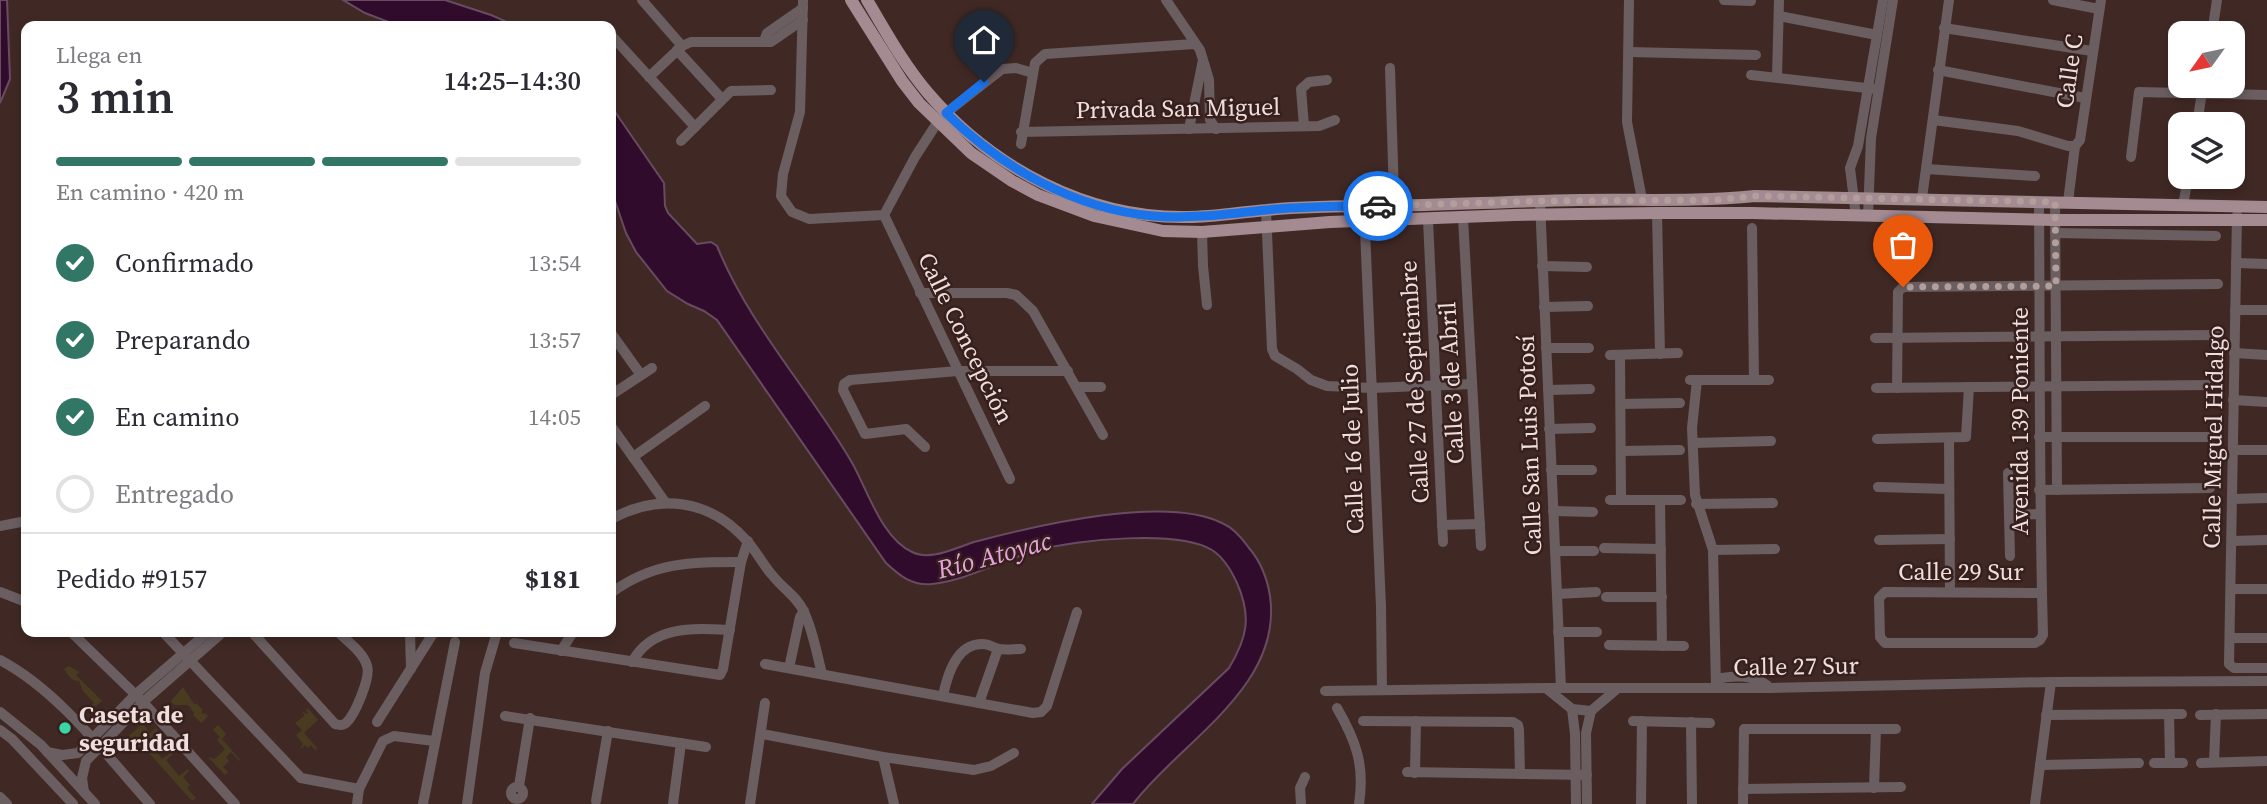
<!DOCTYPE html>
<html lang="es">
<meta charset="utf-8">
<style>
body{margin:0;font-family:"Source Serif 4",serif;background:#f2f2f3;color:#2b2b33;height:100vh;display:flex;flex-direction:column;font-size:26px;white-space:nowrap}
*{box-sizing:border-box;margin:0}
p{font-size:23px;color:#7c7c81}
.icon{flex:none;width:38px;height:38px;fill:none;stroke:currentColor;stroke-width:2;stroke-linecap:round;stroke-linejoin:round}
.map{position:relative;flex:1;overflow:hidden}
.side{position:absolute;left:21px;top:21px;width:595px;height:616px;display:flex;flex-direction:column;background:#fff;border-radius:14px;box-shadow:0 4px 10px #0003}
.side>*{flex:none}
.needle{width:46px;rotate:237deg}
.tools{position:absolute;left:2168px;top:21px;display:grid;gap:14px}
.tools a{display:grid;place-items:center;width:77px;height:77px;border-radius:14px;background:#fff;box-shadow:0 4px 10px #0003;font-size:35px}
.pin{position:absolute;display:grid;place-items:center;width:60px;height:60px;color:#fff;margin:-72px -30px;border-radius:50% 50% 50% 0;rotate:-45deg;box-shadow:0 0 7px #0007}
.pin .icon{rotate:45deg}
.courier{position:absolute;display:grid;place-items:center;width:70px;height:70px;margin:-35px;border:5px solid #1a73e8;border-radius:50%;background:#fff;color:#222;box-shadow:0 2px 9px #0007}
.overview em{font-style:normal;font-weight:600}
.overview div{display:flex;flex-direction:column-reverse}
.overview{display:flex;align-items:center;justify-content:space-between;height:119px;padding:0 35px}
h1{font-size:46px;font-weight:600;line-height:52px}
.bar{display:grid;grid-template-columns:repeat(4,1fr);gap:10px 7px;align-content:center;height:84px;padding:0 35px}
.bar i{height:9px;border-radius:5px;background:#e1e1e2}
.bar .active{background:#327766}
.bar p{grid-column:span 4}
.line{display:flex;align-items:center;gap:18px;padding:0 35px;border-top:2px solid #e1e1e2}
.line div{flex:1}
ol{padding:0 35px;list-style:none}
li{display:flex;align-items:center;gap:21px;height:77px}
li p{margin-inline-start:auto}
li .icon{padding:7px;border-radius:50%;background:#327766;color:#fff;stroke-width:4}
li:last-child{color:#7c7c81}
li i{width:38px;height:38px;border:4px solid #e1e1e2;border-radius:50%}
.map>svg:first-child{display:block}
.green{fill:#493b20}
.water{fill:#300b2c;stroke:#694b61;stroke-width:2}
.lines{fill:none;stroke-linecap:round;stroke-linejoin:round}
.minor{stroke:#6a5e61;stroke-width:10}
.major{stroke:#a48b92;stroke-width:12}
.done{stroke:#b29f9c;stroke-width:7;stroke-dasharray:0 12.6}
.route{stroke:#1a73e8;stroke-width:9}
.poi-dot{fill:#3bd4a4;stroke:#361f1c;stroke-width:2.5}
.labels{text-anchor:middle;dominant-baseline:central;stroke-width:5;stroke-linejoin:round;paint-order:stroke}
.street-label{font-size:24px;fill:#efdfdc;stroke:#361f1c}
.poi-label{font-size:24px;font-weight:bold;fill:#efdfdc;stroke:#361f1c;text-anchor:start}
.water-label{font-size:26px;font-style:italic;fill:#e7a4dc;stroke:#361f1c}
</style>
<div class="map">
<svg width="2267" height="804" viewBox="0 0 2267 804">
<rect width="100%" height="100%" fill="#402925"/>
<!-- green -->
<g class="green">
<path d="M 69,666 L 79,672 L 76,675 L 102,701 L 90,711 L 87,709 L 94,703 L 83,691 L 79,681 C 70,681 68,674 64,669 Z"/>
<polygon points="183,687 194,704 197,704 203,710 201,712 203,714 205,713 208,716 201,723 193,715 194,713 188,705 174,705 171,701"/>
<polygon points="308,708 318,720 304,733 317,748 315,750 311,745 308,748 305,745 299,750 303,744 296,735 302,730 295,723 304,716 303,711 306,714 308,713 306,710"/>
<polygon points="143,724 150,733 156,728 158,731 149,742 162,759 171,753 173,754 166,760 179,776 188,769 189,771 183,777 190,785 187,788 196,798 192,801 142,745 128,755 137,748 126,738"/>
<polygon points="218,725 226,734 222,739 240,760 239,761 231,752 226,757 229,761 223,767 228,772 225,775 208,757 215,759 225,749 217,740 220,737 213,730"/>
</g>
<!-- water -->
<g class="water">
<polygon points="0,0 7,0 10,79 0,103"/>
<polygon points="343,0 445,0 491,15 516,26 399,26 365,13"/>
<path d="M 611,106 L 664,183 L 665,206 L 668,213 L 697,244 L 711,242 L 717,246 C 749,325 808,388 851,461 C 867,488 881,538 912,552 C 932,562 958,546 978,541 C 1038,525 1166,495 1222,523 C 1234,528 1242,538 1249,548 C 1261,562 1267,577 1270,596 C 1283,687 1181,741 1133,804 L 1092,804 L 1122,769 L 1229,668 C 1247,638 1252,617 1237,583 C 1232,572 1223,557 1212,550 C 1177,529 1077,540 1038,550 C 1003,559 969,580 932,584 C 912,586 900,576 886,563 L 717,320 L 704,311 L 688,304 L 667,291 L 636,252 L 626,233 L 611,189 Z"/>
</g>
<g class="lines">
<!-- minor -->
<g class="minor">
<polyline points="642,0 682,46"/>
<polyline points="803,0 800,112 783,174 781,196 792,212 809,219 884,215"/>
<polyline points="1166,0 1200,50 1203,60 1189,129"/>
<polyline points="1629,0 1627,122 1642,199"/>
<polyline points="1724,0 1751,1"/>
<polyline points="2053,0 2099,9"/>
<polyline points="1779,16 1877,35"/>
<polyline points="1944,28 2092,51"/>
<polyline points="2212,33 2217,0"/>
<polyline points="611,35 695,127"/>
<polyline points="764,41 767,33 803,8"/>
<polyline points="677,50 722,99"/>
<polyline points="1629,52 1756,55"/>
<polyline points="1204,63 1209,80 1210,120 1216,129"/>
<polyline points="1390,68 1394,196 1409,205"/>
<polyline points="1938,70 2085,98"/>
<polyline points="1751,75 1875,89"/>
<polyline points="649,77 682,46 691,42 771,42 803,20"/>
<polyline points="1777,77 1779,0"/>
<polyline points="946,113 1002,69 1016,68 1033,73"/>
<polyline points="1933,120 2018,131 2068,146 2075,146"/>
<polyline points="2197,124 2203,86"/>
<polyline points="1304,126 1301,89 1309,82 1327,80"/>
<polyline points="1021,132 1319,126 1335,120"/>
<polyline points="681,141 731,91 771,90"/>
<polyline points="1021,144 1035,63 1045,54 1194,44"/>
<polyline points="2131,157 2139,92 2267,95"/>
<polyline points="1926,169 2035,176"/>
<polyline points="1922,198 1949,0"/>
<polyline points="1540,201 1561,688"/>
<path d="M 2039,202 C 2040,346 2039,491 2043,635 L 2040,640 L 2035,643 L 1885,643 L 1880,637 L 1879,598 L 1885,592 L 2042,593"/>
<polyline points="2055,202 2057,490"/>
<polyline points="2068,202 2075,146 2080,140 2101,0"/>
<polyline points="1364,206 1381,607 1382,690"/>
<polyline points="2183,206 2188,177"/>
<polyline points="1266,210 1272,349 1275,356 1297,369 1311,380 1327,386 1371,388 1472,384"/>
<polyline points="1657,213 1660,354"/>
<polyline points="884,215 1010,479"/>
<polyline points="884,215 915,157 937,123"/>
<polyline points="2237,215 2229,664 2234,668 2267,668"/>
<polyline points="1856,216 1850,168 1858,146 1883,0"/>
<polyline points="1868,216 1871,138 1893,0"/>
<polyline points="1463,218 1481,546"/>
<polyline points="1428,220 1443,542"/>
<polyline points="1752,228 1754,380"/>
<polyline points="1202,232 1203,266 1207,305"/>
<polyline points="2055,233 2216,236"/>
<polyline points="2236,263 2267,264"/>
<polyline points="1542,266 1587,267"/>
<polyline points="920,293 1007,293 1016,295 1033,311 1103,435"/>
<polyline points="1544,307 1588,306"/>
<polyline points="2235,310 2267,310"/>
<polyline points="611,333 641,375"/>
<polyline points="1875,338 2216,335"/>
<polyline points="1546,348 1589,348"/>
<polyline points="2234,353 2267,355"/>
<polyline points="1610,355 1678,353"/>
<polyline points="1620,355 1621,500"/>
<polyline points="1690,380 1769,380"/>
<polyline points="1697,380 1692,428 1695,495 1713,550 1716,688"/>
<polyline points="1077,387 1101,387"/>
<polyline points="1876,388 2214,385"/>
<polyline points="1897,388 1898,292 1903,287 2218,284"/>
<polyline points="1548,390 1590,389"/>
<polyline points="611,395 652,368"/>
<polyline points="2233,400 2267,402"/>
<polyline points="1621,404 1680,403"/>
<polyline points="611,426 665,502"/>
<polyline points="1549,429 1591,428"/>
<polyline points="2039,437 2212,437"/>
<polyline points="1877,439 1966,437 1969,387"/>
<polyline points="1949,439 1950,592"/>
<polyline points="1693,443 1771,441"/>
<polyline points="925,447 906,429 865,434 843,390 844,384 850,380 958,371 1068,371"/>
<polyline points="2234,450 2267,450"/>
<polyline points="1621,451 1680,450"/>
<polyline points="633,457 705,406"/>
<polyline points="1551,470 1592,470"/>
<polyline points="2008,473 2010,556"/>
<polyline points="1878,487 1949,489"/>
<polyline points="2039,490 2210,488"/>
<polyline points="2233,499 2267,498"/>
<polyline points="1610,500 1681,500"/>
<polyline points="1660,501 1662,646"/>
<polyline points="1696,504 1773,503"/>
<polyline points="1553,511 1593,512"/>
<polyline points="2009,515 2040,514"/>
<path d="M 611,519 C 659,493 710,499 747,541 C 757,552 763,565 773,576 C 783,589 797,596 804,612 C 813,631 817,654 822,674"/>
<polyline points="1442,525 1480,524"/>
<polyline points="0,526 26,521"/>
<polyline points="1879,540 1950,539"/>
<polyline points="2232,541 2267,540"/>
<polyline points="1604,548 1661,549"/>
<polyline points="1713,550 1775,549"/>
<polyline points="1555,551 1594,551"/>
<polyline points="2231,589 2267,589"/>
<polyline points="0,592 26,602"/>
<path d="M 611,593 C 653,562 690,562 741,562"/>
<polyline points="1557,594 1596,592"/>
<polyline points="1606,597 1662,597"/>
<polyline points="71,632 143,702 235,804"/>
<polyline points="163,632 301,778 359,789"/>
<path d="M 252,632 L 335,724 C 340,725 342,726 346,723 C 355,715 371,677 367,666 C 364,653 347,641 338,632"/>
<polyline points="410,632 411,669"/>
<polyline points="1558,632 1597,632"/>
<polyline points="2230,638 2267,638"/>
<polyline points="514,643 720,675 723,669 741,562 748,541"/>
<polyline points="1609,645 1684,646"/>
<polyline points="561,651 573,632"/>
<path d="M 0,660 C 59,691 106,755 150,804"/>
<path d="M 632,662 C 652,625 694,628 730,630"/>
<polyline points="765,664 1033,713 1041,712 1047,706 1077,612"/>
<polyline points="789,668 800,617 804,611"/>
<path d="M 1716,679 C 1735,675 1755,674 1770,688"/>
<polyline points="1546,688 1572,709 1591,711 1618,688"/>
<polyline points="1325,691 1546,688 1770,688 2051,682 2267,681"/>
<path d="M 943,696 C 947,676 956,643 983,644 C 989,644 994,648 999,649 C 1006,650 1014,649 1021,649"/>
<polyline points="979,703 998,649"/>
<path d="M 1337,708 C 1356,741 1365,765 1359,804"/>
<polyline points="1572,709 1575,734 1576,804"/>
<polyline points="0,712 41,745 95,804"/>
<polyline points="2169,714 2170,763"/>
<polyline points="2046,715 2182,714"/>
<polyline points="2200,715 2267,714"/>
<polyline points="505,716 706,747"/>
<polyline points="1363,721 1513,722 1518,725 1519,730 1520,774"/>
<polyline points="1633,721 1710,723"/>
<polyline points="377,722 434,632"/>
<polyline points="1691,722 1692,804"/>
<polyline points="0,730 12,739 73,804"/>
<polyline points="762,734 883,757 974,770 991,766 1014,753"/>
<polyline points="47,752 62,755 78,753 136,694 208,632"/>
<polyline points="883,757 894,804"/>
<polyline points="2214,762 2216,714"/>
<polyline points="2154,763 2183,763"/>
<polyline points="2201,763 2267,761"/>
<polyline points="2040,765 2139,763"/>
<polyline points="1407,772 1587,775"/>
<polyline points="1415,773 1416,721"/>
<polyline points="519,786 530,718"/>
<circle cx="517" cy="793" r="6"/>
<polyline points="1874,788 1876,729"/>
<polyline points="1743,789 1901,787"/>
<polyline points="84,792 82,778 86,761 143,702 223,632"/>
<polyline points="0,797 7,804"/>
<polyline points="596,801 608,731"/>
<polyline points="357,804 359,789 383,741 394,736 434,741"/>
<polyline points="423,804 455,642"/>
<polyline points="467,804 485,673 497,632"/>
<polyline points="673,804 681,743"/>
<polyline points="750,804 765,703"/>
<polyline points="1301,804 1300,788 1305,777"/>
<polyline points="1587,804 1586,733 1591,711"/>
<polyline points="1641,804 1642,721"/>
<polyline points="1743,804 1744,729 1896,729"/>
<polyline points="2035,804 2051,682"/>
</g>
<!-- major -->
<g class="major">
<polyline points="851,0 902,81 919,103 971,153 1012,181 1038,195 1094,216 1163,231 1202,232 1330,222 1514,215 1657,213 1752,213 2055,220 2267,220"/>
<path d="M 867,0 C 886,32 904,65 928,93 C 992,168 1088,219 1188,217 C 1214,217 1241,212 1267,210 C 1305,206 1345,206 1384,206 C 1449,205 1514,201 1580,200 C 1638,199 1697,202 1755,196 L 2267,207"/>
</g>
</g>
<g class="lines">
<!-- done -->
<polyline class="done" points="1378,206 1540,201 1715,200 1755,196 2055,202 2056,286 1903,287"/>
<!-- route -->
<path class="route" d="M 984,82 L 946,113 C 1001,167 1074,209 1153,216 C 1191,219 1228,214 1266,210 C 1303,206 1341,206 1378,206"/>
</g>
<!-- markers -->
<circle class="poi-dot" cx="65" cy="728" r="7"/>
<g class="labels">
<!-- street labels -->
<g class="street-label">
<text transform="translate(2069 71) rotate(-82)">Calle C</text>
<text transform="translate(1178 108) rotate(-1)">Privada San Miguel</text>
<text transform="translate(966 338) rotate(64)">Calle Concepción</text>
<text transform="translate(1414 382) rotate(-93)">Calle 27 de Septiembre</text>
<text transform="translate(1451 383) rotate(-93)">Calle 3 de Abril</text>
<text transform="translate(2019 421) rotate(-90)">Avenida 139 Poniente</text>
<text transform="translate(2213 437) rotate(-89)">Calle Miguel Hidalgo</text>
<text transform="translate(1529 445) rotate(-92)">Calle San Luis Potosí</text>
<text transform="translate(1352 449) rotate(-92)">Calle 16 de Julio</text>
<text x="1961" y="571">Calle 29 Sur</text>
<text transform="translate(1796 666) rotate(-1)">Calle 27 Sur</text>
</g>
<!-- poi labels -->
<g class="poi-label">
<text x="79" y="714">Caseta de<tspan x="79" dy="28">seguridad</tspan></text>
</g>
<!-- water labels -->
<g class="water-label">
<text transform="translate(994 555) rotate(-15)">Río Atoyac</text>
</g>
</g>
</svg>
<div class="tools">
<a><svg class="needle" viewBox="-14 -14 28 28"><path d="M0-13l5 13h-10z" fill="#e53935"/><path d="M0 13l5-13h-10z" fill="#7c7c81"/></svg></a>
<a><svg class="icon" aria-label="layers" viewBox="0 0 24 24"><path d="M12 4l9 5-9 5-9-5zM3 14l9 5 9-5"/></svg></a>
</div>
<div class="pin" style="left:1903px;top:287px;background:#ea580c"><svg class="icon" aria-label="bag" viewBox="0 0 24 24"><path d="M5 8h14l-1 12H6zM9 8a3 3 0 0 1 6 0"/></svg></div>
<div class="pin" style="left:984px;top:82px;background:#1f2937"><svg class="icon" aria-label="home" viewBox="0 0 24 24"><path d="M3 11l9-7 9 7M6 9v11h12V9"/></svg></div>
<div class="courier" style="left:1378px;top:206px"><svg class="icon" aria-label="car" viewBox="0 0 24 24"><path d="M5 17H2v-5l4-1 3-4h7l3 4 3 1v5h-3M9 17h6M6 11h13"/><circle cx="7" cy="17" r="2"/><circle cx="17" cy="17" r="2"/></svg></div>
<section class="side">
<div class="overview"><div><h1>3 min</h1><p>Llega en</p></div><em>14:25–14:30</em></div>
<div class="bar"><i class="active"></i><i class="active"></i><i class="active"></i><i></i><p>En camino · 420 m</p></div>
<ol>
<li><svg class="icon" aria-label="check" viewBox="0 0 24 24"><path d="M5 12l5 5 9-10"/></svg>Confirmado<p>13:54</p></li>
<li><svg class="icon" aria-label="check" viewBox="0 0 24 24"><path d="M5 12l5 5 9-10"/></svg>Preparando<p>13:57</p></li>
<li><svg class="icon" aria-label="check" viewBox="0 0 24 24"><path d="M5 12l5 5 9-10"/></svg>En camino<p>14:05</p></li>
<li><i></i>Entregado</li>
</ol>
<div class="line" style="height:91px"><div>Pedido #9157</div><b>$181</b></div>
</section>
</div>
